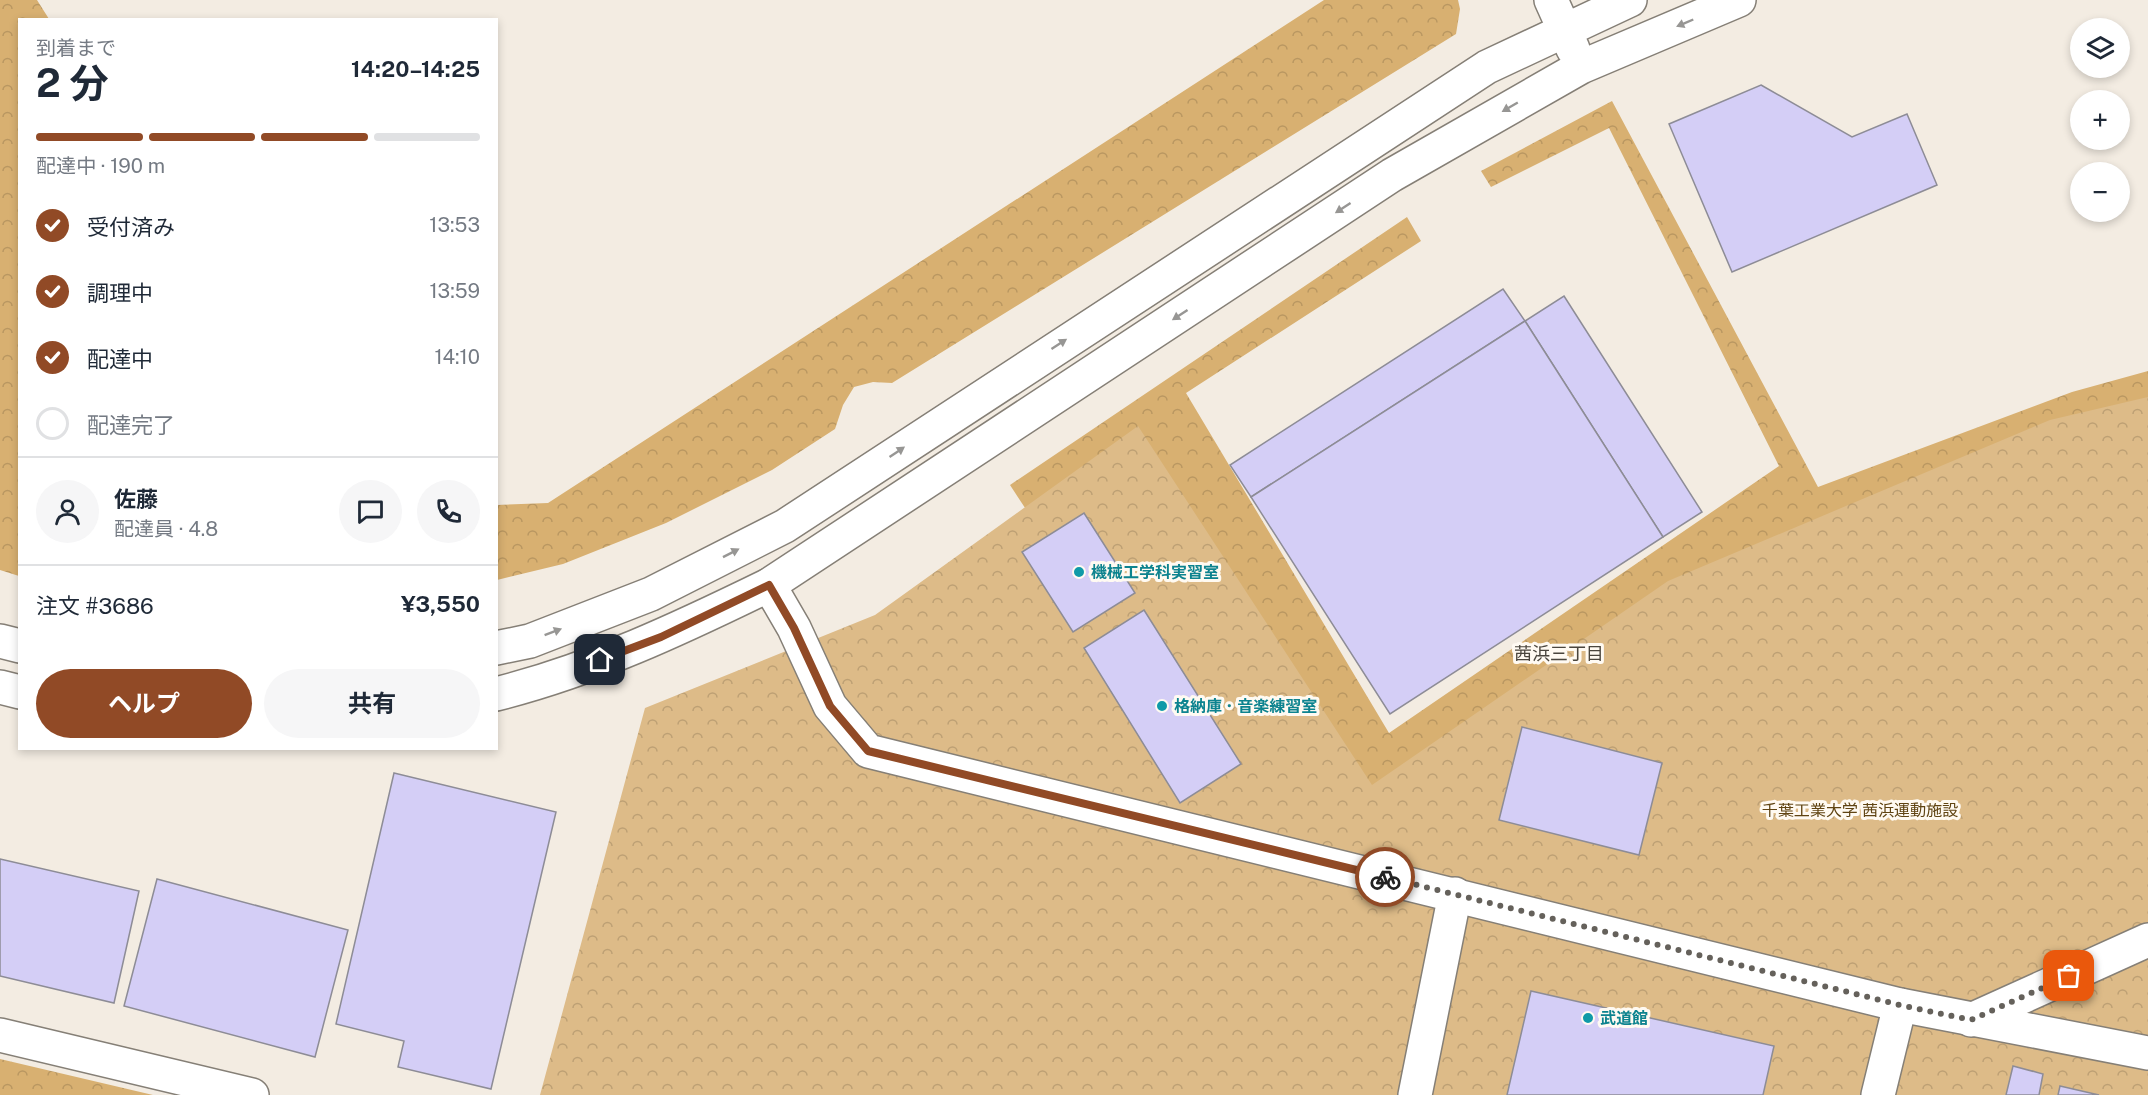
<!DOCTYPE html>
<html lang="ja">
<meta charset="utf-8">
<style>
body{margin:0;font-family:"Public Sans","Noto Sans JP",sans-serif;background:#f6f6f7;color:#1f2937;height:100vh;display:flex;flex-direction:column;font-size:22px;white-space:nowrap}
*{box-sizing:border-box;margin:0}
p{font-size:20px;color:#747a83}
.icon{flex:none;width:33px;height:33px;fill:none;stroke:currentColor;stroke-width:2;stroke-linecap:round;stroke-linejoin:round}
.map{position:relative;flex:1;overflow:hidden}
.details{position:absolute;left:18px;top:18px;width:480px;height:732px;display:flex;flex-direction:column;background:#fff;border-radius:0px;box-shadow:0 3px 9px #0003}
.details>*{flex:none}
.buttons{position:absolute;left:2070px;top:18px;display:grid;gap:12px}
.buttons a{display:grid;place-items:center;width:60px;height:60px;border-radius:50%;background:#fff;box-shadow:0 3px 9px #0003;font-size:30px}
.pin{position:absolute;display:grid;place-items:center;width:51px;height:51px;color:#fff;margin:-26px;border-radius:12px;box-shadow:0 3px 9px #0006}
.courier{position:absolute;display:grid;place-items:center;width:60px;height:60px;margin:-30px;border:4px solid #914a26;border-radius:50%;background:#fff;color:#222;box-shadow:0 2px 8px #0007}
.summary em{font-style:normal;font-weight:700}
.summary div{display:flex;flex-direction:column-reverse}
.summary{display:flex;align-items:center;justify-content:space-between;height:102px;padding:0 18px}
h1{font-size:39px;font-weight:700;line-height:45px}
.bar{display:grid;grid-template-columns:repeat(4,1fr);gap:9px 6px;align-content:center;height:72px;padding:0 18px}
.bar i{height:8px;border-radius:4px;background:#e0e1e3}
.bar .current{background:#914a26}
.bar p{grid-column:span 4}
.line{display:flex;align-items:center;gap:15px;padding:0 18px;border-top:2px solid #e0e1e3}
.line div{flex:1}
.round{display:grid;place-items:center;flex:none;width:63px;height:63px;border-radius:32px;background:#f6f6f7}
ol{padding:0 18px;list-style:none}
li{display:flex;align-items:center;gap:18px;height:66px}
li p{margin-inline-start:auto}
li .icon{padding:6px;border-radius:50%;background:#914a26;color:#fff;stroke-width:4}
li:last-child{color:#747a83}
li i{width:33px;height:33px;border:3px solid #e0e1e3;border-radius:50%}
.primary-button{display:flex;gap:12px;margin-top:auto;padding:12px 18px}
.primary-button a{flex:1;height:69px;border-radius:36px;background:#914a26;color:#fff;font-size:24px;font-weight:700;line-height:69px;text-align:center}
.primary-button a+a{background:#f6f6f7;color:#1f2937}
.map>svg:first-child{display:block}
.forest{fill:url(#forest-crowns)}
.park{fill:url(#park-crowns)}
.building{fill:#d4cef6;stroke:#8d8c96;stroke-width:1.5}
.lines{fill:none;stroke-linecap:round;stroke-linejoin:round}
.minor-casing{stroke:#857f76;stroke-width:36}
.minor{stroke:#fff;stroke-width:33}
.oneway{fill:#979694}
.done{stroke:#65615b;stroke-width:6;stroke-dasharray:0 10.8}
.route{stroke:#914a26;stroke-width:8}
.culture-dot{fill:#0f9aa8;stroke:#fffaf2;stroke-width:2}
.labels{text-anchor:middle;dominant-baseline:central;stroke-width:6;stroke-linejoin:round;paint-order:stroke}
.culture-label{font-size:16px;font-weight:bold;fill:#0d838f;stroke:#fffaf2;text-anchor:start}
.park-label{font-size:16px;fill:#604413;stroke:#fffaf2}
.neighbourhood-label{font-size:18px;fill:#4a453d;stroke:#fffaf2}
</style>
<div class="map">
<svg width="2148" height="1095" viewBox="0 0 2148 1095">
<defs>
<pattern id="forest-crowns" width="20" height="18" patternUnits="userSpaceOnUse" patternTransform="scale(1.5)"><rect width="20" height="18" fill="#d8b071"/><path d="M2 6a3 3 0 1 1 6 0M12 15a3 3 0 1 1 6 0" fill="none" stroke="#b99761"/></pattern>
<pattern id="park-crowns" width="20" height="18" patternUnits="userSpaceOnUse" patternTransform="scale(1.5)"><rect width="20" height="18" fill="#db8"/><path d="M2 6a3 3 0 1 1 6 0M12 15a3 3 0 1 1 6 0" fill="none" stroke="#bda074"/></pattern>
</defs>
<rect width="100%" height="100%" fill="#f3ece2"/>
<!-- forest -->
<g class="forest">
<polygon points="0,0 37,0 49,19 20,20 19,576 0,570"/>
<polygon points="1324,0 1458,0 1460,9 1456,34 892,383 873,382 854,387 843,405 835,429 772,470 666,523 563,564 497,580 497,505 548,503"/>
<polygon points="1612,101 1818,487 2072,392 2148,371 2148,409 1365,829 1031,517 1010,485 1407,217 1421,241 1186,393 1389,733 1779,466 1609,128 1491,187 1481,171"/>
<polygon points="0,1059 153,1095 0,1095"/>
</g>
<!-- park -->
<polygon class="park" points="2148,397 2148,1095 540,1095 645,708 875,615 1138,426 1372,785 1668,581 2050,420"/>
<!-- building -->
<g class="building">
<polygon points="1761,85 1852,137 1907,114 1937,185 1732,272 1669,124"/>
<polygon points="1503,289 1525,321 1251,497 1230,465"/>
<polygon points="1564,296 1702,512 1663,537 1525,321"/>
<polygon points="1525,321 1663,537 1390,714 1251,497"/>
<polygon points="1084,513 1135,593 1073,632 1022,552"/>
<polygon points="1144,610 1241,764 1180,803 1084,648"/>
<polygon points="1522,727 1662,763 1639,855 1499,820"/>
<polygon points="394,773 556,812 491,1089 398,1067 404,1041 336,1024"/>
<polygon points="0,859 139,891 114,1003 0,976"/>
<polygon points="157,879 348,930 315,1057 124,1006"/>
<polygon points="1531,991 1774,1046 1763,1095 1507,1095"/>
<polygon points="2013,1066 2043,1074 2039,1095 2006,1095"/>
<polygon points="2060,1086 2099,1095 2058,1095"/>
</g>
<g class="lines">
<defs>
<g id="minor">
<polyline points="1551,0 1573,49"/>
<polyline points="769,585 794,628 830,706 868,751 1900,1005 2148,1053"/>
<polyline points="0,641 20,646"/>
<polyline points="496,648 530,641 651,594 785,526 1487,67 1630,0"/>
<polyline points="0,687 20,692"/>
<path d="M 496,694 C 592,670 681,628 769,585 L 1392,175 L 1581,67 L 1739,0"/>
<polyline points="1971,1020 2148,940"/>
<polyline points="0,1035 252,1095"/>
<polyline points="1415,1095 1455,894"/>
<polyline points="1878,1095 1900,1005"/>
</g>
</defs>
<!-- minor casing -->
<use href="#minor" class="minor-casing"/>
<!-- minor -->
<use href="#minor" class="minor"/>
</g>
<!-- one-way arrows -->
<defs><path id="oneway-solid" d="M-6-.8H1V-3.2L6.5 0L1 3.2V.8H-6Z" transform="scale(1.5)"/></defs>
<g class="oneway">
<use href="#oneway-solid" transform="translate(1685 23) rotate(157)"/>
<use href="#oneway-solid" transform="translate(1510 107) rotate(150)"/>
<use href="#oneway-solid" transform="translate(1343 208) rotate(147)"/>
<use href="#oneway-solid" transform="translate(1180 315) rotate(147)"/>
<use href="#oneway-solid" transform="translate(1059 344) rotate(-33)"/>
<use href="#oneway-solid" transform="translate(897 452) rotate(-34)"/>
<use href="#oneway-solid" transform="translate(731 553) rotate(-27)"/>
<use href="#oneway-solid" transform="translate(553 632) rotate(-21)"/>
</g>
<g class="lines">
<!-- done -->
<polyline class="done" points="1385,877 1900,1005 1971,1020 2069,976"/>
<!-- route -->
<polyline class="route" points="600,660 661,637 769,585 794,628 830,706 868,751 1385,877"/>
</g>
<!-- markers -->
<g class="culture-dot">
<circle cx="1079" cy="572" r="6"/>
<circle cx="1162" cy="706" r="6"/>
<circle cx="1588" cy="1018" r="6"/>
</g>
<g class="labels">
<!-- culture labels -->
<g class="culture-label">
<text x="1091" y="572">機械工学科実習室</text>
<text x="1174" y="706">格納庫 ･ 音楽練習室</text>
<text x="1600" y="1018">武道館</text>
</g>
<!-- park labels -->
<g class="park-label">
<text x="1860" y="810">千葉工業大学 茜浜運動施設</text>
</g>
<!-- neighbourhood labels -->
<g class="neighbourhood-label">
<text x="1559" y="653">茜浜三丁目</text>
</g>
</g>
</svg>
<div class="buttons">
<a><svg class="icon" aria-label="layers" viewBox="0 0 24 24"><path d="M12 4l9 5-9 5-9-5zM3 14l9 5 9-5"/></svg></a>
<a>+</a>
<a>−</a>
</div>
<div class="pin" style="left:2069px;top:976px;background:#ea580c"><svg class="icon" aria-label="bag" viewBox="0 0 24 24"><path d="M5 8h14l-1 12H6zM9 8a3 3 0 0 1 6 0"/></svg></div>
<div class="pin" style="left:600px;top:660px;background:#1f2937"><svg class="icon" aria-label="home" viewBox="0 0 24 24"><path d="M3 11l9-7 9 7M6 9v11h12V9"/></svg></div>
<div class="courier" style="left:1385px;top:877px"><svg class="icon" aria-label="bike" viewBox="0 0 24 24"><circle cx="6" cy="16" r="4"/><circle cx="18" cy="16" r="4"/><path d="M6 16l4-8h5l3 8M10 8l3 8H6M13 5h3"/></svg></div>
<section class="details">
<div class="summary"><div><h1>2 分</h1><p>到着まで</p></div><em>14:20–14:25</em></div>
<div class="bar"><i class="current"></i><i class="current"></i><i class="current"></i><i></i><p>配達中 · 190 m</p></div>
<ol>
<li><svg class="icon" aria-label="check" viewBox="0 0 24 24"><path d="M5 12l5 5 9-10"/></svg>受付済み<p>13:53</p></li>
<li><svg class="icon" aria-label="check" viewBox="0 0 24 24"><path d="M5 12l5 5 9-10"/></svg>調理中<p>13:59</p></li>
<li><svg class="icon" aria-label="check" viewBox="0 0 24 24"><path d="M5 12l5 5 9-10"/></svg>配達中<p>14:10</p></li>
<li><i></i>配達完了</li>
</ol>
<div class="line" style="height:108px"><a class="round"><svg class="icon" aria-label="person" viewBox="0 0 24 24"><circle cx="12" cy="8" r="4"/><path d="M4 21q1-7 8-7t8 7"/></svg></a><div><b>佐藤</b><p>配達員 · 4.8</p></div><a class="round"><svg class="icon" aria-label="chat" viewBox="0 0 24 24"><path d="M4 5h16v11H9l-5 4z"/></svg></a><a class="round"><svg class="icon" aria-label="phone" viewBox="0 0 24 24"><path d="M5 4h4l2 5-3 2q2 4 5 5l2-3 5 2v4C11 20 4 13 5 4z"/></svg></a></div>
<div class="line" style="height:78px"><div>注文 #3686</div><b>¥3,550</b></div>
<div class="primary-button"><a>ヘルプ</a><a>共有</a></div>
</section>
</div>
